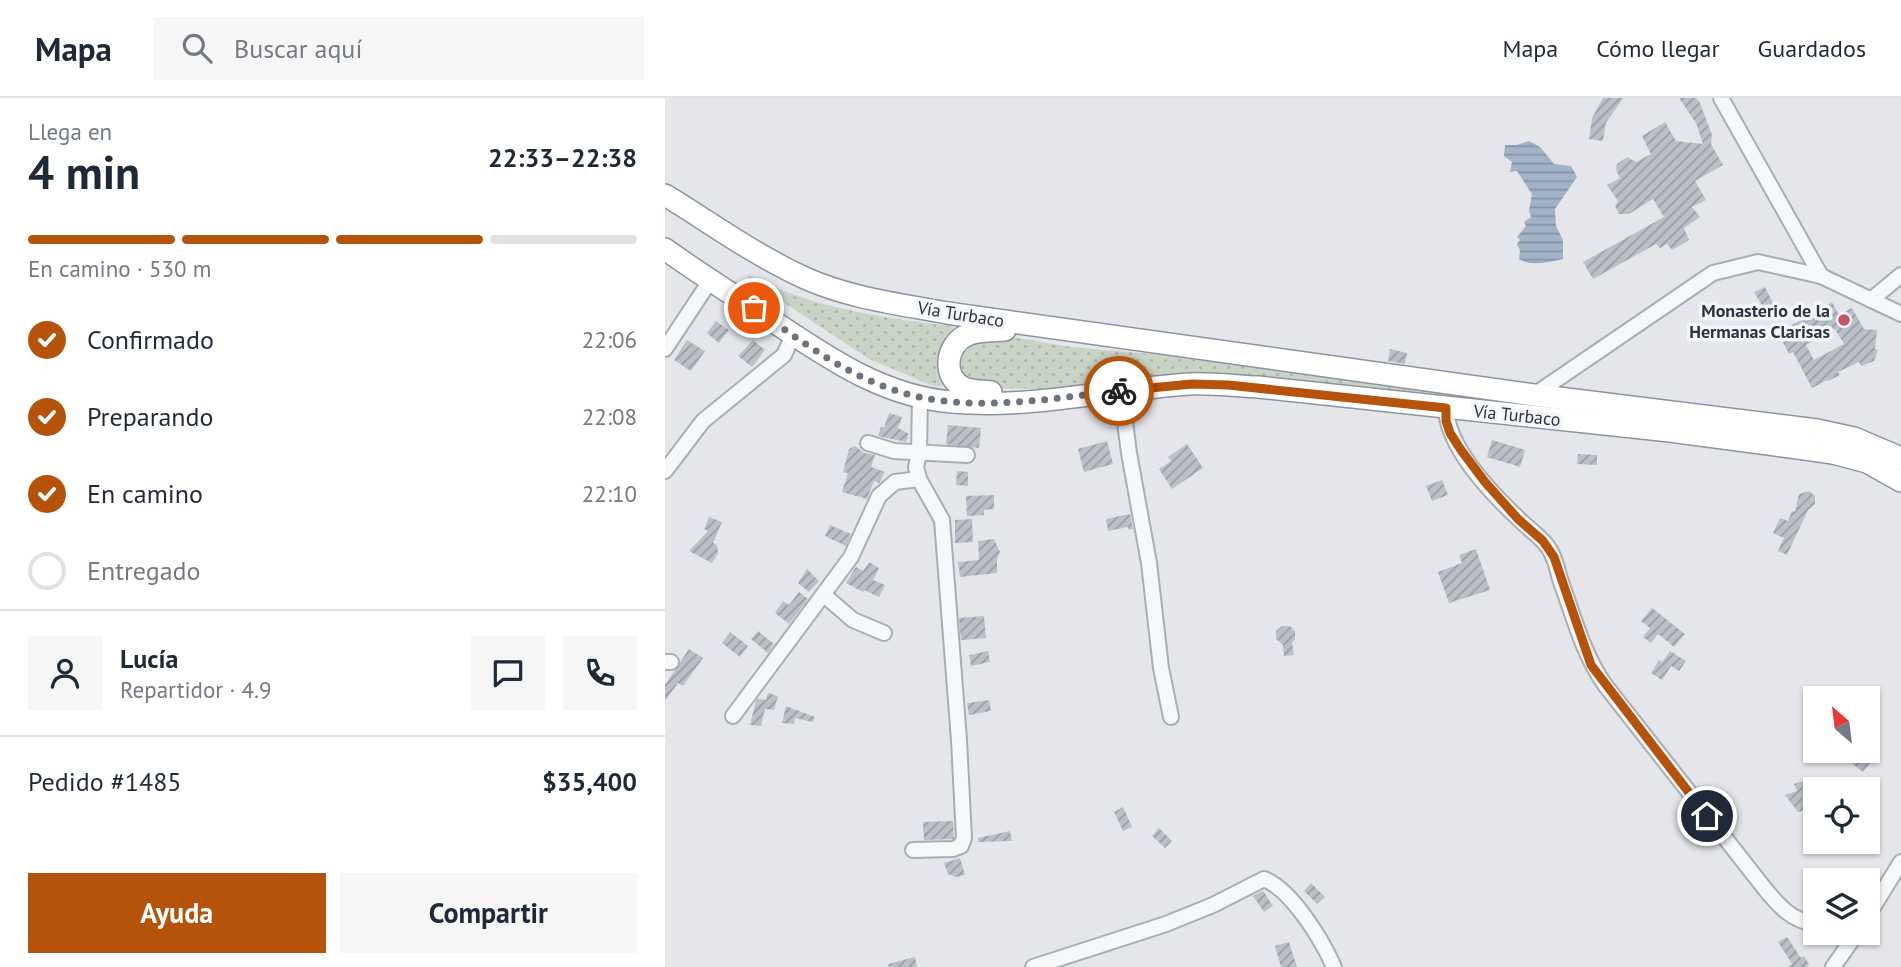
<!DOCTYPE html>
<html lang="es">
<meta charset="utf-8">
<style>
body{margin:0;font-family:"PT Sans",sans-serif;background:#f6f6f7;color:#1f2937;height:100vh;display:flex;flex-direction:column;font-size:26px;white-space:nowrap}
*{box-sizing:border-box;margin:0}
p{font-size:23px;color:#747a83}
.icon{flex:none;width:38px;height:38px;fill:none;stroke:currentColor;stroke-width:2;stroke-linecap:round;stroke-linejoin:round}
.map{position:relative;flex:1;overflow:hidden}
.drawer{display:flex;flex-direction:column;background:#fff;width:665px}
.drawer>*{flex:none}
.needle{width:46px;rotate:332deg}
.controls{position:absolute;left:1138px;top:588px;display:grid;gap:14px}
.controls a{display:grid;place-items:center;width:77px;height:77px;border-radius:0px;background:#fff;box-shadow:0 2px 5px #0004;font-size:35px}
.pin{position:absolute;display:grid;place-items:center;width:60px;height:60px;color:#fff;margin:-30px;border:4px solid #fff;border-radius:50%;box-shadow:0 2px 7px #0007}
.courier{position:absolute;display:grid;place-items:center;width:70px;height:70px;margin:-35px;border:5px solid #b45309;border-radius:50%;background:#fff;color:#222;box-shadow:0 2px 9px #0007}
.head em{font-style:normal;font-weight:700}
.head div{display:flex;flex-direction:column-reverse}
.head{display:flex;align-items:center;justify-content:space-between;height:119px;padding:0 28px}
h1{font-size:46px;font-weight:700;line-height:52px}
.bar{display:grid;grid-template-columns:repeat(4,1fr);gap:10px 7px;align-content:center;height:84px;padding:0 28px}
.bar i{height:9px;border-radius:5px;background:#e0e1e3}
.bar .on{background:#b45309}
.bar p{grid-column:span 4}
.line{display:flex;align-items:center;gap:18px;padding:0 28px;border-top:2px solid #e0e1e3}
.line div{flex:1}
.round{display:grid;place-items:center;flex:none;width:74px;height:74px;border-radius:0px;background:#f6f6f7}
ol{padding:0 28px;list-style:none}
li{display:flex;align-items:center;gap:21px;height:77px}
li p{margin-inline-start:auto}
li .icon{padding:7px;border-radius:50%;background:#b45309;color:#fff;stroke-width:4}
li:last-child{color:#747a83}
li i{width:38px;height:38px;border:4px solid #e0e1e3;border-radius:50%}
.button{display:flex;gap:14px;margin-top:auto;padding:14px 28px}
.button a{flex:1;height:80px;border-radius:0px;background:#b45309;color:#fff;font-size:28px;font-weight:700;line-height:80px;text-align:center}
.button a+a{background:#f6f6f7;color:#1f2937}
header{display:flex;align-items:center;gap:42px;box-sizing:border-box;height:98px;padding:0 35px;background:#fff;border-bottom:2px solid #e0e1e3}
header strong{font-size:33px}
nav{display:flex;gap:38px;margin-inline-start:auto;font-size:24px}
.search{width:490px;height:63px;background:#f6f6f7;display:flex;align-items:center;gap:18px;box-sizing:border-box;padding:0 24px;border-radius:0px;color:#747a83;font-size:26px}
main{display:flex;flex:1;min-height:0}
.map>svg:first-child{display:block}
.grass{fill:url(#grass-dots)}
.water{fill:url(#water-rules)}
.building{fill:url(#building-hatch);fill-rule:evenodd}
.lines{fill:none;stroke-linecap:round;stroke-linejoin:round}
.minor-casing{stroke:#a9adb4;stroke-width:18}
.highway-casing{stroke:#8c93a0;stroke-width:24}
.minor{stroke:#f6f7f9;stroke-width:14}
.highway{stroke:#fff;stroke-width:21}
.done{stroke:#6d727c;stroke-width:7;stroke-dasharray:0 12.6}
.route{stroke:#b45309;stroke-width:9}
.poi-dot{fill:#c45561;stroke:#f3f5f8;stroke-width:2.5}
.labels{text-anchor:middle;dominant-baseline:central;stroke-width:7;stroke-linejoin:round;paint-order:stroke}
.poi-label{font-size:18px;font-weight:bold;fill:#2d3341;stroke:#f3f5f8;text-anchor:end}
.street-label{font-size:18px;fill:#2d3341;stroke:#f3f5f8}
</style>
<header>
<strong>Mapa</strong>
<div class="search"><svg class="icon" aria-label="search" viewBox="0 0 24 24"><circle cx="10" cy="10" r="6"/><path d="M15 15l6 6"/></svg>Buscar aquí</div>
<nav><a>Mapa</a><a>Cómo llegar</a><a>Guardados</a></nav>
</header>
<main>
<section class="drawer">
<div class="head"><div><h1>4 min</h1><p>Llega en</p></div><em>22:33–22:38</em></div>
<div class="bar"><i class="on"></i><i class="on"></i><i class="on"></i><i></i><p>En camino · 530 m</p></div>
<ol>
<li><svg class="icon" aria-label="check" viewBox="0 0 24 24"><path d="M5 12l5 5 9-10"/></svg>Confirmado<p>22:06</p></li>
<li><svg class="icon" aria-label="check" viewBox="0 0 24 24"><path d="M5 12l5 5 9-10"/></svg>Preparando<p>22:08</p></li>
<li><svg class="icon" aria-label="check" viewBox="0 0 24 24"><path d="M5 12l5 5 9-10"/></svg>En camino<p>22:10</p></li>
<li><i></i>Entregado</li>
</ol>
<div class="line" style="height:126px"><a class="round"><svg class="icon" aria-label="person" viewBox="0 0 24 24"><circle cx="12" cy="8" r="4"/><path d="M4 21q1-7 8-7t8 7"/></svg></a><div><b>Lucía</b><p>Repartidor · 4.9</p></div><a class="round"><svg class="icon" aria-label="chat" viewBox="0 0 24 24"><path d="M4 5h16v11H9l-5 4z"/></svg></a><a class="round"><svg class="icon" aria-label="phone" viewBox="0 0 24 24"><path d="M5 4h4l2 5-3 2q2 4 5 5l2-3 5 2v4C11 20 4 13 5 4z"/></svg></a></div>
<div class="line" style="height:91px"><div>Pedido #1485</div><b>$35,400</b></div>
<div class="button"><a>Ayuda</a><a>Compartir</a></div>
</section>
<div class="map">
<svg width="1236" height="869" viewBox="0 0 1236 869">
<defs>
<pattern id="grass-dots" width="8" height="8" patternUnits="userSpaceOnUse" patternTransform="scale(1.75)"><rect width="8" height="8" fill="#c9d4c6"/><path d="M2 2h.1M6 6h.1" fill="none" stroke="#adb6ab" stroke-width="1.8" stroke-linecap="round"/></pattern>
<pattern id="water-rules" width="6" height="5" patternUnits="userSpaceOnUse" patternTransform="scale(1.75)"><rect width="6" height="5" fill="#a2b3c7"/><path d="M0 2.5h6" fill="none" stroke="#8492a3"/></pattern>
<pattern id="building-hatch" width="6" height="6" patternUnits="userSpaceOnUse" patternTransform="scale(1.75)"><rect width="6" height="6" fill="#bbbfc7"/><path d="M-1 1l2-2M0 6l6-6M5 7l2-2" fill="none" stroke="#989ca3"/></pattern>
</defs>
<rect width="100%" height="100%" fill="#e4e6ea"/>
<!-- grass -->
<g class="grass">
<path d="M 84,177 C 147,210 217,220 287,228 L 289,231 C 269,250 270,263 278,288 L 268,288 L 204,261 L 82,180 Z"/>
<polygon points="342,238 406,249 567,263 857,302 847,309 585,280 500,277 383,291 317,290 293,274 292,252 303,243"/>
</g>
<!-- water -->
<path class="water" d="M 864,43 L 875,49 L 889,66 L 906,68 L 912,79 L 890,111 L 891,128 L 898,142 L 898,161 C 884,164 866,169 854,161 L 855,152 L 852,146 L 855,142 L 852,139 L 861,128 L 859,124 L 866,119 L 864,113 L 867,96 L 852,73 L 845,74 L 847,64 L 839,58 L 840,47 L 852,47 Z"/>
<!-- building -->
<g class="building">
<polygon points="938,0 958,0 941,25 938,43 924,41 927,20"/>
<polygon points="1014,0 1031,0 1035,5 1047,37 1046,46 1058,67 1030,83 1041,102 1027,109 1035,119 1019,130 1024,142 1007,152 1002,146 995,150 991,146 928,181 918,164 999,119 988,101 964,116 954,116 950,108 953,103 942,87 955,80 951,72 952,66 962,59 971,64 986,56 977,38 1000,24 1011,43 1038,46 1031,25"/>
<polygon points="1100,189 1110,209 1101,214 1089,194"/>
<path d="M 1167,204 L 1174,217 L 1187,210 L 1199,231 L 1212,232 L 1210,251 L 1213,252 L 1209,263 L 1196,268 L 1194,264 L 1173,274 L 1175,277 L 1163,283 L 1162,282 L 1147,290 L 1128,254 L 1124,256 L 1113,235 ZM 1170,231 L 1179,246 L 1149,262 L 1141,247 Z"/>
<polygon points="51,223 64,232 54,245 42,235"/>
<polygon points="22,242 40,253 26,273 9,262"/>
<polygon points="88,242 100,252 87,269 73,258"/>
<polygon points="725,251 742,255 740,266 723,263"/>
<polygon points="224,315 237,319 233,330 244,336 241,344 213,338 216,329 219,330"/>
<polygon points="283,327 316,330 314,350 281,346"/>
<polygon points="827,342 860,352 855,369 822,359"/>
<polygon points="442,343 448,366 419,374 413,351"/>
<polygon points="522,346 538,370 507,391 494,371 506,363 503,359"/>
<polygon points="190,348 199,355 210,357 206,369 220,374 214,385 209,383 202,401 177,394 183,375 178,374 184,351"/>
<polygon points="913,356 932,357 932,367 912,366"/>
<polygon points="292,373 303,374 303,388 291,387"/>
<polygon points="777,382 783,397 767,403 761,388"/>
<polygon points="1144,393 1150,398 1150,406 1143,412 1122,457 1113,453 1119,440 1108,435 1115,420 1123,423 1127,413 1130,414 1134,396"/>
<polygon points="329,397 329,411 319,412 319,417 302,418 301,398"/>
<polygon points="465,416 468,431 464,432 463,429 443,433 441,421"/>
<polygon points="44,419 57,424 48,445 52,447 53,455 47,465 24,453 43,433 39,431"/>
<polygon points="307,421 308,444 290,445 290,422"/>
<polygon points="165,427 186,436 181,448 160,438"/>
<polygon points="329,441 335,454 332,461 332,475 295,479 293,464 314,462 313,443"/>
<polygon points="811,451 825,492 784,505 773,474 797,465 794,457"/>
<polygon points="204,464 214,470 208,482 220,487 214,499 199,492 198,494 181,485 191,469 198,473"/>
<polygon points="142,471 154,483 144,494 133,485"/>
<polygon points="134,494 143,501 124,526 110,515 118,503 124,507"/>
<polygon points="987,510 1020,536 1009,549 993,536 986,545 978,539 985,530 976,523"/>
<polygon points="319,518 321,540 296,542 294,520"/>
<polygon points="617,528 625,528 630,533 630,541 627,545 629,557 619,558 618,547 611,541 611,533"/>
<polygon points="93,533 109,546 103,555 86,541"/>
<polygon points="65,534 83,548 75,559 57,545"/>
<polygon points="24,551 38,560 18,588 13,585 0,603 0,587"/>
<polygon points="323,553 325,564 306,568 304,557"/>
<polygon points="1005,553 1021,563 1014,573 1006,568 997,582 986,575 994,562 997,564"/>
<polygon points="103,595 113,598 109,612 100,611 96,628 85,627 91,603 93,601 101,602"/>
<polygon points="324,602 326,613 304,617 302,605"/>
<polygon points="121,608 150,619 148,624 130,620 129,626 117,625"/>
<polygon points="1194,654 1207,663 1198,674 1186,665"/>
<polygon points="1144,681 1163,683 1161,691 1150,691 1150,709 1133,714 1120,697 1132,693 1129,686"/>
<polygon points="458,709 467,729 458,733 449,714"/>
<polygon points="288,723 289,741 259,742 258,724"/>
<polygon points="494,730 507,743 500,750 487,738"/>
<polygon points="345,733 347,743 313,744 313,740"/>
<polygon points="295,760 300,777 291,779 283,776 279,765"/>
<polygon points="646,785 660,799 652,806 639,793"/>
<polygon points="598,793 608,808 599,814 588,798"/>
<polygon points="1122,839 1136,860 1139,858 1144,866 1142,869 1123,869 1127,866 1113,844"/>
<polygon points="624,844 632,869 616,869 610,848"/>
<polygon points="250,859 252,869 224,869 223,866"/>
</g>
<g class="lines">
<defs>
<g id="minor">
<polyline points="1056,0 1156,178"/>
<polyline points="1206,202 1236,177"/>
<polyline points="0,251 45,183"/>
<polyline points="459,292 460,324 464,355 484,465 496,570 506,619"/>
<polyline points="869,297 1048,175 1093,164 1156,178 1236,216"/>
<path d="M 781,310 C 782,350 828,397 856,423 C 865,432 876,439 883,449 C 891,460 892,472 896,484 C 909,519 918,556 940,587 L 1100,791 C 1114,808 1127,823 1150,826"/>
<polyline points="203,345 229,353 302,357"/>
<polyline points="0,373 38,323 119,257 128,237"/>
<polyline points="159,497 188,522 219,535"/>
<polyline points="0,564 6,564"/>
<polyline points="68,618 186,459 214,398 230,384 254,381"/>
<polyline points="248,752 288,751 296,748 299,740 294,642 277,422 254,381 251,369 254,355 255,298"/>
<polyline points="1202,819 1236,764"/>
<path d="M 368,869 L 501,826 L 548,807 L 599,781 C 627,792 657,842 669,869"/>
<polyline points="1168,869 1192,835"/>
</g>
<g id="highway">
<path d="M 0,97 C 46,125 91,158 140,180 C 184,200 234,206 282,215 L 869,297 L 1152,332 L 1189,340 L 1236,360"/>
<path d="M 0,151 C 29,172 59,191 88,210 C 150,250 210,298 287,304 C 366,311 446,291 525,286 C 547,285 571,288 593,289 L 1005,333 L 1140,351 L 1168,355 L 1202,364 L 1236,383"/>
<path d="M 326,294 C 318,293 307,293 299,290 C 276,279 281,246 302,237 C 313,232 328,233 340,232"/>
</g>
</defs>
<!-- minor casing -->
<use href="#minor" class="minor-casing"/>
<!-- highway casing -->
<use href="#highway" class="highway-casing"/>
<!-- minor -->
<use href="#minor" class="minor"/>
<!-- highway -->
<use href="#highway" class="highway"/>
</g>
<g class="lines">
<!-- done -->
<path class="done" d="M 89,210 C 132,240 176,274 226,291 C 299,317 379,301 454,293"/>
<!-- route -->
<polyline class="route" points="454,293 527,286 563,287 781,310 781,323 785,335 796,352 820,384 853,421 878,443 889,459 926,567 1042,718"/>
</g>
<!-- markers -->
<circle class="poi-dot" cx="1179" cy="222" r="7"/>
<g class="labels">
<!-- poi labels -->
<g class="poi-label">
<text x="1165" y="212">Monasterio de la<tspan x="1165" dy="21">Hermanas Clarisas</tspan></text>
</g>
<!-- street labels -->
<g class="street-label">
<text transform="translate(296 216) rotate(9)">Vía Turbaco</text>
<text transform="translate(852 317) rotate(6)">Vía Turbaco</text>
</g>
</g>
</svg>
<div class="controls">
<a><svg class="needle" viewBox="-14 -14 28 28"><path d="M0-13l5 13h-10z" fill="#e53935"/><path d="M0 13l5-13h-10z" fill="#747a83"/></svg></a>
<a><svg class="icon" aria-label="locate" viewBox="0 0 24 24"><circle cx="12" cy="12" r="6"/><path d="M12 2v4M12 18v4M2 12h4M18 12h4"/></svg></a>
<a><svg class="icon" aria-label="layers" viewBox="0 0 24 24"><path d="M12 4l9 5-9 5-9-5zM3 14l9 5 9-5"/></svg></a>
</div>
<div class="pin" style="left:89px;top:210px;background:#ea580c"><svg class="icon" aria-label="bag" viewBox="0 0 24 24"><path d="M5 8h14l-1 12H6zM9 8a3 3 0 0 1 6 0"/></svg></div>
<div class="pin" style="left:1042px;top:718px;background:#1f2937"><svg class="icon" aria-label="home" viewBox="0 0 24 24"><path d="M3 11l9-7 9 7M6 9v11h12V9"/></svg></div>
<div class="courier" style="left:454px;top:293px"><svg class="icon" aria-label="bike" viewBox="0 0 24 24"><circle cx="6" cy="16" r="4"/><circle cx="18" cy="16" r="4"/><path d="M6 16l4-8h5l3 8M10 8l3 8H6M13 5h3"/></svg></div>
</div>
</main>
